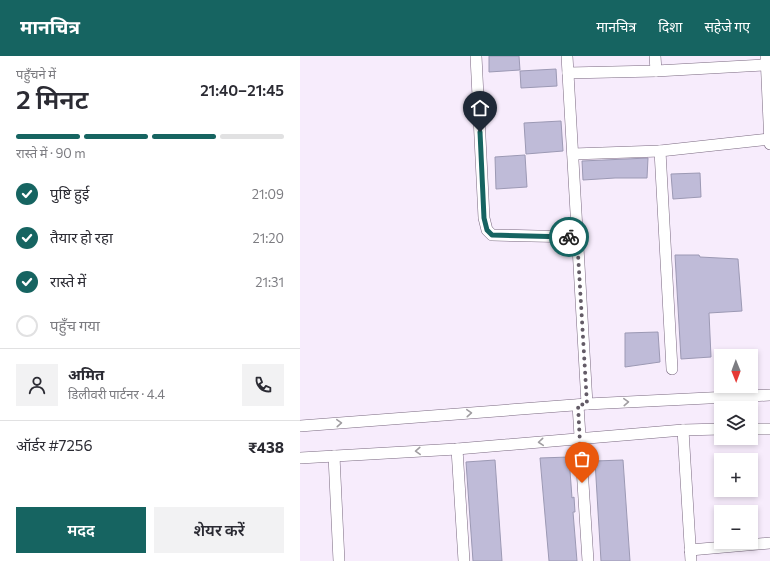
<!DOCTYPE html>
<html lang="hi">
<meta charset="utf-8">
<style>
body{margin:0;font-family:Commissioner,"Noto Sans Devanagari",sans-serif;background:#f2f2f3;color:#2b2b33;height:100vh;display:flex;flex-direction:column;font-size:15px;white-space:nowrap}
*{box-sizing:border-box;margin:0}
p{font-size:13px;color:#7c7c81}
.icon{flex:none;width:22px;height:22px;fill:none;stroke:currentColor;stroke-width:2;stroke-linecap:round;stroke-linejoin:round}
.map{position:relative;flex:1;overflow:hidden}
.panel{display:flex;flex-direction:column;background:#fff;width:300px}
.panel>*{flex:none}
.needle{width:26px;rotate:179deg}
.buttons{position:absolute;left:414px;top:293px;display:grid;gap:8px}
.buttons a{display:grid;place-items:center;width:44px;height:44px;border-radius:0px;background:#fff;box-shadow:0 2px 6px #0003;font-size:20px}
.pin{position:absolute;display:grid;place-items:center;width:34px;height:34px;color:#fff;margin:-41px -17px;border-radius:50% 50% 50% 0;rotate:-45deg;box-shadow:0 0 4px #0007}
.pin .icon{rotate:45deg}
.courier{position:absolute;display:grid;place-items:center;width:40px;height:40px;margin:-20px;border:3px solid #166461;border-radius:50%;background:#fff;color:#222;box-shadow:0 1px 5px #0007}
.head em{font-style:normal;font-weight:600}
.head div{display:flex;flex-direction:column-reverse}
.head{display:flex;align-items:center;justify-content:space-between;height:68px;padding:0 16px}
h1{font-size:26px;font-weight:600;line-height:30px}
.bar{display:grid;grid-template-columns:repeat(4,1fr);gap:6px 4px;align-content:center;height:48px;padding:0 16px}
.bar i{height:5px;border-radius:3px;background:#e1e1e2}
.bar .on{background:#166461}
.bar p{grid-column:span 4}
.line{display:flex;align-items:center;gap:10px;padding:0 16px;border-top:1px solid #e1e1e2}
.line div{flex:1}
.round{display:grid;place-items:center;flex:none;width:42px;height:42px;border-radius:0px;background:#f2f2f3}
ol{padding:0 16px;list-style:none}
li{display:flex;align-items:center;gap:12px;height:44px}
li p{margin-inline-start:auto}
li .icon{padding:4px;border-radius:50%;background:#166461;color:#fff;stroke-width:4}
li:last-child{color:#7c7c81}
li i{width:22px;height:22px;border:2px solid #e1e1e2;border-radius:50%}
.primary-button{display:flex;gap:8px;margin-top:auto;padding:8px 16px}
.primary-button a{flex:1;height:46px;border-radius:0px;background:#166461;color:#fff;font-size:16px;font-weight:600;line-height:46px;text-align:center}
.primary-button a+a{background:#f2f2f3;color:#2b2b33}
header{display:flex;align-items:center;gap:24px;box-sizing:border-box;height:56px;padding:0 20px;background:#166461;color:#fff}
header strong{font-size:19px}
nav{display:flex;gap:22px;margin-inline-start:auto;font-size:14px}
main{display:flex;flex:1;min-height:0}
.map>svg:first-child{display:block}
.building{fill:#bfbbd8;stroke:#9c99b4}
.lines{fill:none;stroke-linecap:round;stroke-linejoin:round}
.street-casing{stroke:#7a6980;stroke-width:12}
.street{stroke:#fff;stroke-width:11}
.oneway{stroke:#a19ea2}
.done{stroke:#635b66;stroke-width:4;stroke-dasharray:0 7.2}
.route{stroke:#166461;stroke-width:5}
</style>
<header>
<strong>मानचित्र</strong>
<nav><a>मानचित्र</a><a>दिशा</a><a>सहेजे गए</a></nav>
</header>
<main>
<section class="panel">
<div class="head"><div><h1>2 मिनट</h1><p>पहुँचने में</p></div><em>21:40–21:45</em></div>
<div class="bar"><i class="on"></i><i class="on"></i><i class="on"></i><i></i><p>रास्ते में · 90 m</p></div>
<ol>
<li><svg class="icon" aria-label="check" viewBox="0 0 24 24"><path d="M5 12l5 5 9-10"/></svg>पुष्टि हुई<p>21:09</p></li>
<li><svg class="icon" aria-label="check" viewBox="0 0 24 24"><path d="M5 12l5 5 9-10"/></svg>तैयार हो रहा<p>21:20</p></li>
<li><svg class="icon" aria-label="check" viewBox="0 0 24 24"><path d="M5 12l5 5 9-10"/></svg>रास्ते में<p>21:31</p></li>
<li><i></i>पहुँच गया</li>
</ol>
<div class="line" style="height:72px"><a class="round"><svg class="icon" aria-label="person" viewBox="0 0 24 24"><circle cx="12" cy="8" r="4"/><path d="M4 21q1-7 8-7t8 7"/></svg></a><div><b>अमित</b><p>डिलीवरी पार्टनर · 4.4</p></div><a class="round"><svg class="icon" aria-label="phone" viewBox="0 0 24 24"><path d="M5 4h4l2 5-3 2q2 4 5 5l2-3 5 2v4C11 20 4 13 5 4z"/></svg></a></div>
<div class="line" style="height:52px"><div>ऑर्डर #7256</div><b>₹438</b></div>
<div class="primary-button"><a>मदद</a><a>शेयर करें</a></div>
</section>
<div class="map">
<svg width="470" height="505" viewBox="0 0 470 505">
<rect width="100%" height="100%" fill="#f7ecfc"/>
<!-- building -->
<g class="building">
<polygon points="189,0 219,0 220,14 189,16"/>
<polygon points="256,13 257,30 221,32 220,15"/>
<polygon points="261,65 263,95 226,98 224,67"/>
<polygon points="225,99 227,131 196,133 195,101"/>
<polygon points="348,102 347,122 315,122 283,124 282,105"/>
<polygon points="400,117 401,141 373,143 371,118"/>
<polygon points="375,199 399,199 400,201 438,203 442,255 409,257 411,301 381,303"/>
<polygon points="358,276 360,306 325,311 325,277"/>
<polygon points="269,401 272,442 274,441 275,456 273,456 277,505 249,505 240,402"/>
<polygon points="195,404 202,505 173,505 166,406"/>
<polygon points="323,404 330,505 301,505 295,405"/>
</g>
<g class="lines">
<defs>
<g id="street">
<polyline points="176,0 184,162 187,174 192,179 277,181"/>
<polyline points="267,0 287,348"/>
<polyline points="466,0 470,88"/>
<polyline points="356,15 466,9"/>
<polyline points="268,17 356,15 355,0"/>
<polyline points="273,98 360,95"/>
<polyline points="372,313 360,95 470,83"/>
<polyline points="278,349 288,505"/>
<polyline points="0,370 287,348 470,339"/>
<polyline points="451,373 470,373"/>
<polyline points="383,374 391,505"/>
<polyline points="157,393 164,505"/>
<polyline points="34,400 39,505"/>
<polyline points="0,402 157,393 383,374 421,373"/>
<polyline points="390,494 470,487"/>
</g>
</defs>
<!-- street casing -->
<use href="#street" class="street-casing"/>
<!-- street -->
<use href="#street" class="street"/>
</g>
<!-- one-way arrows -->
<defs><path id="oneway-chevron" d="M-2-3.5L2.5 0L-2 3.5" fill="none" stroke-width="1.6" stroke-linecap="round" stroke-linejoin="round"/></defs>
<g class="oneway">
<use href="#oneway-chevron" transform="translate(326 346) rotate(-3)"/>
<use href="#oneway-chevron" transform="translate(169 357) rotate(-4)"/>
<use href="#oneway-chevron" transform="translate(39 367) rotate(-4)"/>
<use href="#oneway-chevron" transform="translate(241 386) rotate(175)"/>
<use href="#oneway-chevron" transform="translate(118 395) rotate(177)"/>
</g>
<g class="lines">
<!-- done -->
<polyline class="done" points="269,181 277,181 287,348 278,349 282,427"/>
<!-- route -->
<polyline class="route" points="180,76 184,162 187,174 192,179 269,181"/>
</g>
</svg>
<div class="buttons">
<a><svg class="needle" viewBox="-14 -14 28 28"><path d="M0-13l5 13h-10z" fill="#e53935"/><path d="M0 13l5-13h-10z" fill="#7c7c81"/></svg></a>
<a><svg class="icon" aria-label="layers" viewBox="0 0 24 24"><path d="M12 4l9 5-9 5-9-5zM3 14l9 5 9-5"/></svg></a>
<a>+</a>
<a>−</a>
</div>
<div class="pin" style="left:282px;top:427px;background:#ea580c"><svg class="icon" aria-label="bag" viewBox="0 0 24 24"><path d="M5 8h14l-1 12H6zM9 8a3 3 0 0 1 6 0"/></svg></div>
<div class="pin" style="left:180px;top:76px;background:#1f2937"><svg class="icon" aria-label="home" viewBox="0 0 24 24"><path d="M3 11l9-7 9 7M6 9v11h12V9"/></svg></div>
<div class="courier" style="left:269px;top:181px"><svg class="icon" aria-label="bike" viewBox="0 0 24 24"><circle cx="6" cy="16" r="4"/><circle cx="18" cy="16" r="4"/><path d="M6 16l4-8h5l3 8M10 8l3 8H6M13 5h3"/></svg></div>
</div>
</main>
